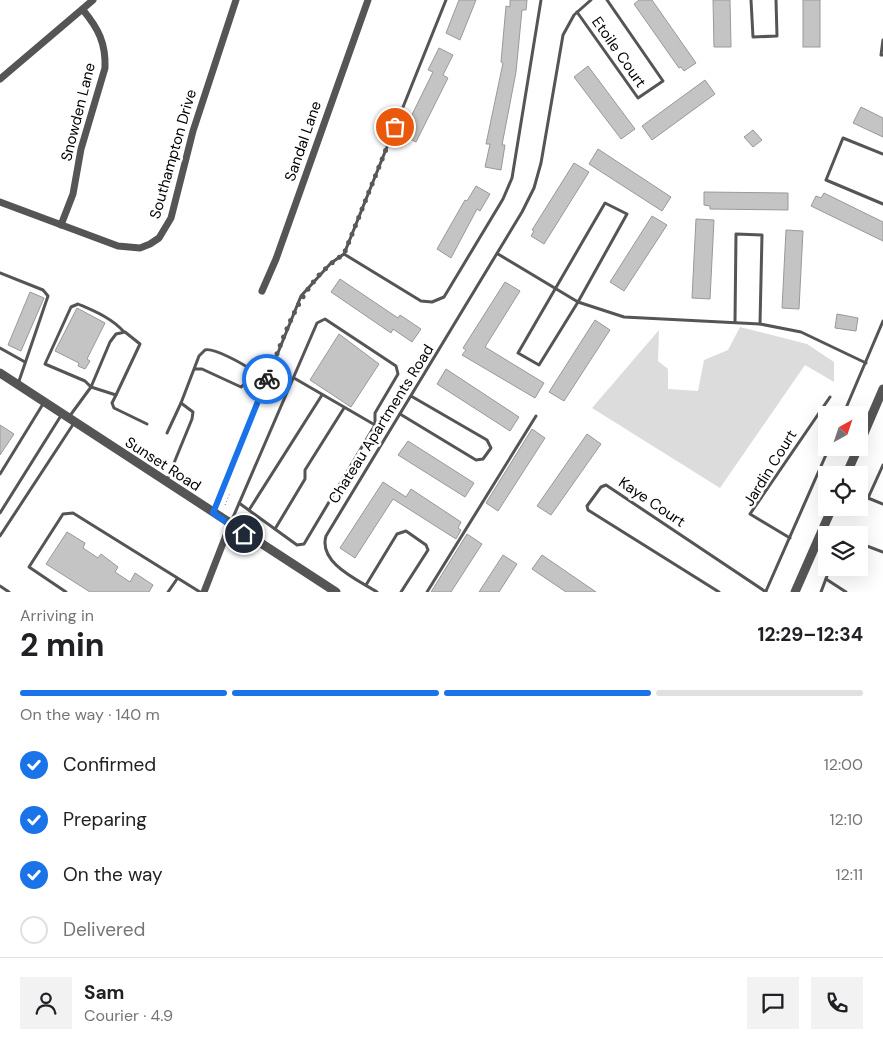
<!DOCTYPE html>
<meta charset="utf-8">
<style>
body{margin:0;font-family:"DM Sans",sans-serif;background:#f2f2f2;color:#202124;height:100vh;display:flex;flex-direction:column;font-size:19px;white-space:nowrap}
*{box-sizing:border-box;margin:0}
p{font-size:16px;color:#757577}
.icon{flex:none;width:28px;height:28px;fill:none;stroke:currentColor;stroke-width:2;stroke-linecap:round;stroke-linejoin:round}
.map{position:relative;height:592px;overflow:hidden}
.side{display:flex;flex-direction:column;background:#fff;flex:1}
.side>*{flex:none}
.needle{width:32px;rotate:40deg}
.tools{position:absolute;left:818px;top:406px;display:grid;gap:10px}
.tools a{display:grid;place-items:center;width:50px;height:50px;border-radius:0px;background:#fff;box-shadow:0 5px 20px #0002;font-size:25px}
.pin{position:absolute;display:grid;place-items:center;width:42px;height:42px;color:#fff;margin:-21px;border:2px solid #fff;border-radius:50%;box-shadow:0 1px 5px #0007}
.courier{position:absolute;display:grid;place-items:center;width:50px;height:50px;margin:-25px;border:4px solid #1a73e8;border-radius:50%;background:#fff;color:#222;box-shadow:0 1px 6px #0007}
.summary em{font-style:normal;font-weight:700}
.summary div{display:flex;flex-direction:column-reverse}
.summary{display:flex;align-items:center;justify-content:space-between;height:85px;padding:0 20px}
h1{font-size:32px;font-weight:700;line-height:38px}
.bar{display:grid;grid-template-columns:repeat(4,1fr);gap:8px 5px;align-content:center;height:60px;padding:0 20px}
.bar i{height:6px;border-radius:4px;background:#e0e0e0}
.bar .on{background:#1a73e8}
.bar p{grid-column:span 4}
.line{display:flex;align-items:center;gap:12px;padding:0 20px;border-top:1px solid #e0e0e0}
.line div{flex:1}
.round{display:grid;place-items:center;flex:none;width:52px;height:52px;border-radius:0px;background:#f2f2f2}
ol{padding:0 20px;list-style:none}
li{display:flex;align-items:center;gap:15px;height:55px}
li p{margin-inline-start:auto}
li .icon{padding:5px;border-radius:50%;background:#1a73e8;color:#fff;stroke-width:4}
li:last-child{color:#757577}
li i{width:28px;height:28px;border:2px solid #e0e0e0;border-radius:50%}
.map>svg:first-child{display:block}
.green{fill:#dcdcdc}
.building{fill:#c4c4c4;stroke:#999}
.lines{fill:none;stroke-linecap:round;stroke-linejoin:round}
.path{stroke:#777;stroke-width:1;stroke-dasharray:1 2.5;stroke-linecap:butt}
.service{stroke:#555;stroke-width:3}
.minor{stroke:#555;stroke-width:7}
.tertiary{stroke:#555;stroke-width:9}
.done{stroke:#595959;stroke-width:5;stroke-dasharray:0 9}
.route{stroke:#1a73e8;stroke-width:6}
.labels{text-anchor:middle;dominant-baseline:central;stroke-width:5;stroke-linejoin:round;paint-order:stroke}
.street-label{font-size:15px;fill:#000;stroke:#fff}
</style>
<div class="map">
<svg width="883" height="592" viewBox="0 0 883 592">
<rect width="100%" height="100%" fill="#fff"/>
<!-- green -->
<polygon class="green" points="740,327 807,344 834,362 834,382 805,365 720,488 592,408 659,330 658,361 668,369 668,389 698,391 704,360 728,350"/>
<!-- building -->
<g class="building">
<polygon points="459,0 476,0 460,40 446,33"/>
<polygon points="510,0 527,0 526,10 522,10 516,72 502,145 505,145 501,170 485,167 490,144 486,144 503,63 501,62 506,6 510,7"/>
<polygon points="639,0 652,0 696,63 684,71 681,67 679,68 634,4"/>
<polygon points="713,0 730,0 731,47 714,47"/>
<rect x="803" y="0" width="17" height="47"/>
<polygon points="439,48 453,55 443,75 448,78 416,142 402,135 433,72 428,70"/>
<polygon points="588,66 635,129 621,139 574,77"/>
<polygon points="705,80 715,94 652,140 642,126"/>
<polygon points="861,107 883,118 883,137 853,123"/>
<polygon points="753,130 762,140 753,147 744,137"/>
<polygon points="598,149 671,197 662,211 589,164"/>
<polygon points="574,163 589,172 544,244 531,236 534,231 532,230"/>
<polygon points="476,186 490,194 480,211 477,209 451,258 437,249 465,200 467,201"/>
<polygon points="704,192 788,193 788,210 710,209 710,206 704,205"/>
<polygon points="824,193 883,222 883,241 811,206 816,196 821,198"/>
<polygon points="652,216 667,225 624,291 610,282"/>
<polygon points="696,219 714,220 710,299 692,298"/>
<polygon points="786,230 803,231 799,309 782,308"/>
<polygon points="340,279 398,318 400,315 421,329 412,342 393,329 391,333 331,292"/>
<polygon points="505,282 520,291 485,347 544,383 535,398 462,355 466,350 463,348"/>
<polygon points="30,292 44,298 21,351 8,345"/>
<polygon points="77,308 105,323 87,359 90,361 85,369 78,366 79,363 55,351"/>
<polygon points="837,314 858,318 856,331 835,328"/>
<polygon points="595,320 610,330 564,401 549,392"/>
<polygon points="339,334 379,364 351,407 310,380"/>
<polygon points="446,369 519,417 510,431 437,384"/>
<polygon points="0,425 14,434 0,455"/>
<polygon points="532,429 545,438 498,511 486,503"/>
<polygon points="587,434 601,444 551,515 537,506"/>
<polygon points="408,441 474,483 465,497 398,455"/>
<polygon points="383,482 406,497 411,489 461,522 458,528 461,530 456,539 393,499 355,558 340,548"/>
<polygon points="67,532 85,543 83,548 98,558 101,554 118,567 115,572 130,582 135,573 153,585 149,592 90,592 46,564"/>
<polygon points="467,534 482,544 451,592 431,592"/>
<polygon points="503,555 517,564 499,592 479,592"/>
<polygon points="542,555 596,592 566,592 532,569"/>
</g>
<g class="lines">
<!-- path -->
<polyline class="path" points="225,505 230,493"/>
<!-- service -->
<g class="service">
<polyline points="751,0 753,37 777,36 776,0"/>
<polyline points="577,12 638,98 663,81 607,0"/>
<polyline points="883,40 881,55 883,55"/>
<polyline points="883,154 843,138 826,180 883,204"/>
<polygon points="605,203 627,214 578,302 539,365 518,353"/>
<polyline points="344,254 421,301 432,302 444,297 503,199 512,178 541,0"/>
<polyline points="498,254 578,302 624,317 760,324 801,332 866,363"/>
<polyline points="0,273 43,290 48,296 18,384"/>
<polyline points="735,322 736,234 762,235 760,324"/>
<polyline points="0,348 25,362"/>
<polyline points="294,378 375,425"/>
<polyline points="116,395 112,403 114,408 147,424"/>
<polyline points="400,414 476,460 483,459 491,448 487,440 411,396"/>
<polyline points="843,415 883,321"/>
<path d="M 69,417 L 91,387 L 116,395 L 140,344 L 125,332 L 116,334 L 110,342 L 91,387 L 85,381 L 45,364 L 71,307 L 78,304 C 94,311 112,318 124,332"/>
<polyline points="167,433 181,403"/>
<polyline points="0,474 43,404"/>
<path d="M 167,480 L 192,419 L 193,412 L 181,403 L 199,356 C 200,355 204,351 205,350 C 213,347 243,364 250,369 L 246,383 L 241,387 L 202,369 L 196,369"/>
<polyline points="859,493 868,498 883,465"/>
<polyline points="868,498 883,504"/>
<polyline points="214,510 301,296 331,263 344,254 446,0"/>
<polyline points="249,510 322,395"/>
<polyline points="0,513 62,414"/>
<polyline points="231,522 317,323 325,319 396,366 398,374 375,413 375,425 304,544 297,545 239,503"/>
<polyline points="275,529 305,479 305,470 344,408"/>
<polyline points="0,536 74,423"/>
<polyline points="790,538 750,514 830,397"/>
<polyline points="859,543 883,552"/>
<polyline points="826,579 846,592"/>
<polyline points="366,585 397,534 406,531 426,545 428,550 401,592"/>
<polyline points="0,586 9,592"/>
<polyline points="766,591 829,448"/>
<polyline points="66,592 29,567 63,514 73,513 200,592"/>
<polyline points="168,592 177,579"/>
<path d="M 377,592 C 358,580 318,563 326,536 L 522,212 L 534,188 L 541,163 L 563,35 L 574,15 L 591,0"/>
<polyline points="427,592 536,416"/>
<polyline points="719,592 588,510 587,506 601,487 606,485 766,592"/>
<polyline points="821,592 830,568"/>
</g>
<!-- minor -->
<g class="minor">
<polyline points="0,79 93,0"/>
<polyline points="0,202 118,246 140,248 150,244 159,238 171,218 193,131 236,0"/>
<path d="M 61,225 L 73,194 L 81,149 L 105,68 C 106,43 98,28 83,10"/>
<polyline points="262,291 276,259 368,0"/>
<polyline points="204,592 230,525"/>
</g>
<!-- tertiary -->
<g class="tertiary">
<polyline points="0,373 336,592"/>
<polyline points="859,445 883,389"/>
<polyline points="846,475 858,448"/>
<polyline points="795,592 832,508"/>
</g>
</g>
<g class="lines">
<!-- done -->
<path class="done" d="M 267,379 C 287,331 298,284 344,254 L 395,127"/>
<!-- route -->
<polyline class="route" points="244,534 213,513 267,379"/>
</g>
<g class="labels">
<!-- street labels -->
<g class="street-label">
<text transform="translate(619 52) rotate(55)">Etoile Court</text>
<text transform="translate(78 112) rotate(-76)">Snowden Lane</text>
<text transform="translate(303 141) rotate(-71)">Sandal Lane</text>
<text transform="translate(173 154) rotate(-74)">Southampton Drive</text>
<text transform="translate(381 424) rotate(-58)">Chateau Apartments Road</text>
<text transform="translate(163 464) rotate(33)">Sunset Road</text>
<text transform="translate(770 468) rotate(-58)">Jardin Court</text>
<text transform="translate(652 502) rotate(34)">Kaye Court</text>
</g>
</g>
</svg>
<div class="tools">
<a><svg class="needle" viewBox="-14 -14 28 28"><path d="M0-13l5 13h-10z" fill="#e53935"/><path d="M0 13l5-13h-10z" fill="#757577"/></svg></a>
<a><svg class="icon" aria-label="locate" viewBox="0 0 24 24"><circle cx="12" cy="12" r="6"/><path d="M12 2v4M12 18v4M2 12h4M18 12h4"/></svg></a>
<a><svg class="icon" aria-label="layers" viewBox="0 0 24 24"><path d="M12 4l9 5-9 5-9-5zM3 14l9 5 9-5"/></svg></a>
</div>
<div class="pin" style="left:395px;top:127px;background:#ea580c"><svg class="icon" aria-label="bag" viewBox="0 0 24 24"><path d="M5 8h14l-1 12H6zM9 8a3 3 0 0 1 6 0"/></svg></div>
<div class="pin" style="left:244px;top:534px;background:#1f2937"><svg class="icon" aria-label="home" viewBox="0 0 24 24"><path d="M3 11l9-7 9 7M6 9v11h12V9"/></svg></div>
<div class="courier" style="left:267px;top:379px"><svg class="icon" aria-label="bike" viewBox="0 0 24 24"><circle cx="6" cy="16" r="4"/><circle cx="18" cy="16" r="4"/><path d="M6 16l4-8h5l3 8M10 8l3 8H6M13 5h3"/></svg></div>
</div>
<section class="side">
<div class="summary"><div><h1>2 min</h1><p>Arriving in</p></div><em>12:29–12:34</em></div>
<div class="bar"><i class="on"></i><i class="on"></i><i class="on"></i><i></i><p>On the way · 140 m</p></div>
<ol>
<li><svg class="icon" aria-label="check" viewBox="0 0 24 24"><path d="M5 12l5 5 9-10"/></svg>Confirmed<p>12:00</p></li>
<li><svg class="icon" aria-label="check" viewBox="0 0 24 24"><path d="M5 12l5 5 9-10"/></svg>Preparing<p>12:10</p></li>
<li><svg class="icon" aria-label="check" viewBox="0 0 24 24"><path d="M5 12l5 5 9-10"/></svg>On the way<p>12:11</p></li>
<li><i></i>Delivered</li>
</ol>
<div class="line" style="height:90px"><a class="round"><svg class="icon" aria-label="person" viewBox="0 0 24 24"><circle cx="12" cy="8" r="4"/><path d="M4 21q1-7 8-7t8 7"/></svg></a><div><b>Sam</b><p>Courier · 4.9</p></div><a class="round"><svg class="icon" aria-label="chat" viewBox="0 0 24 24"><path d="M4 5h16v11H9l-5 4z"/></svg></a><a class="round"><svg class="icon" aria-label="phone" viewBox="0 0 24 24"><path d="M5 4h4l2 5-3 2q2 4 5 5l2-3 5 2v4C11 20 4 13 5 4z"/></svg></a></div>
</section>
